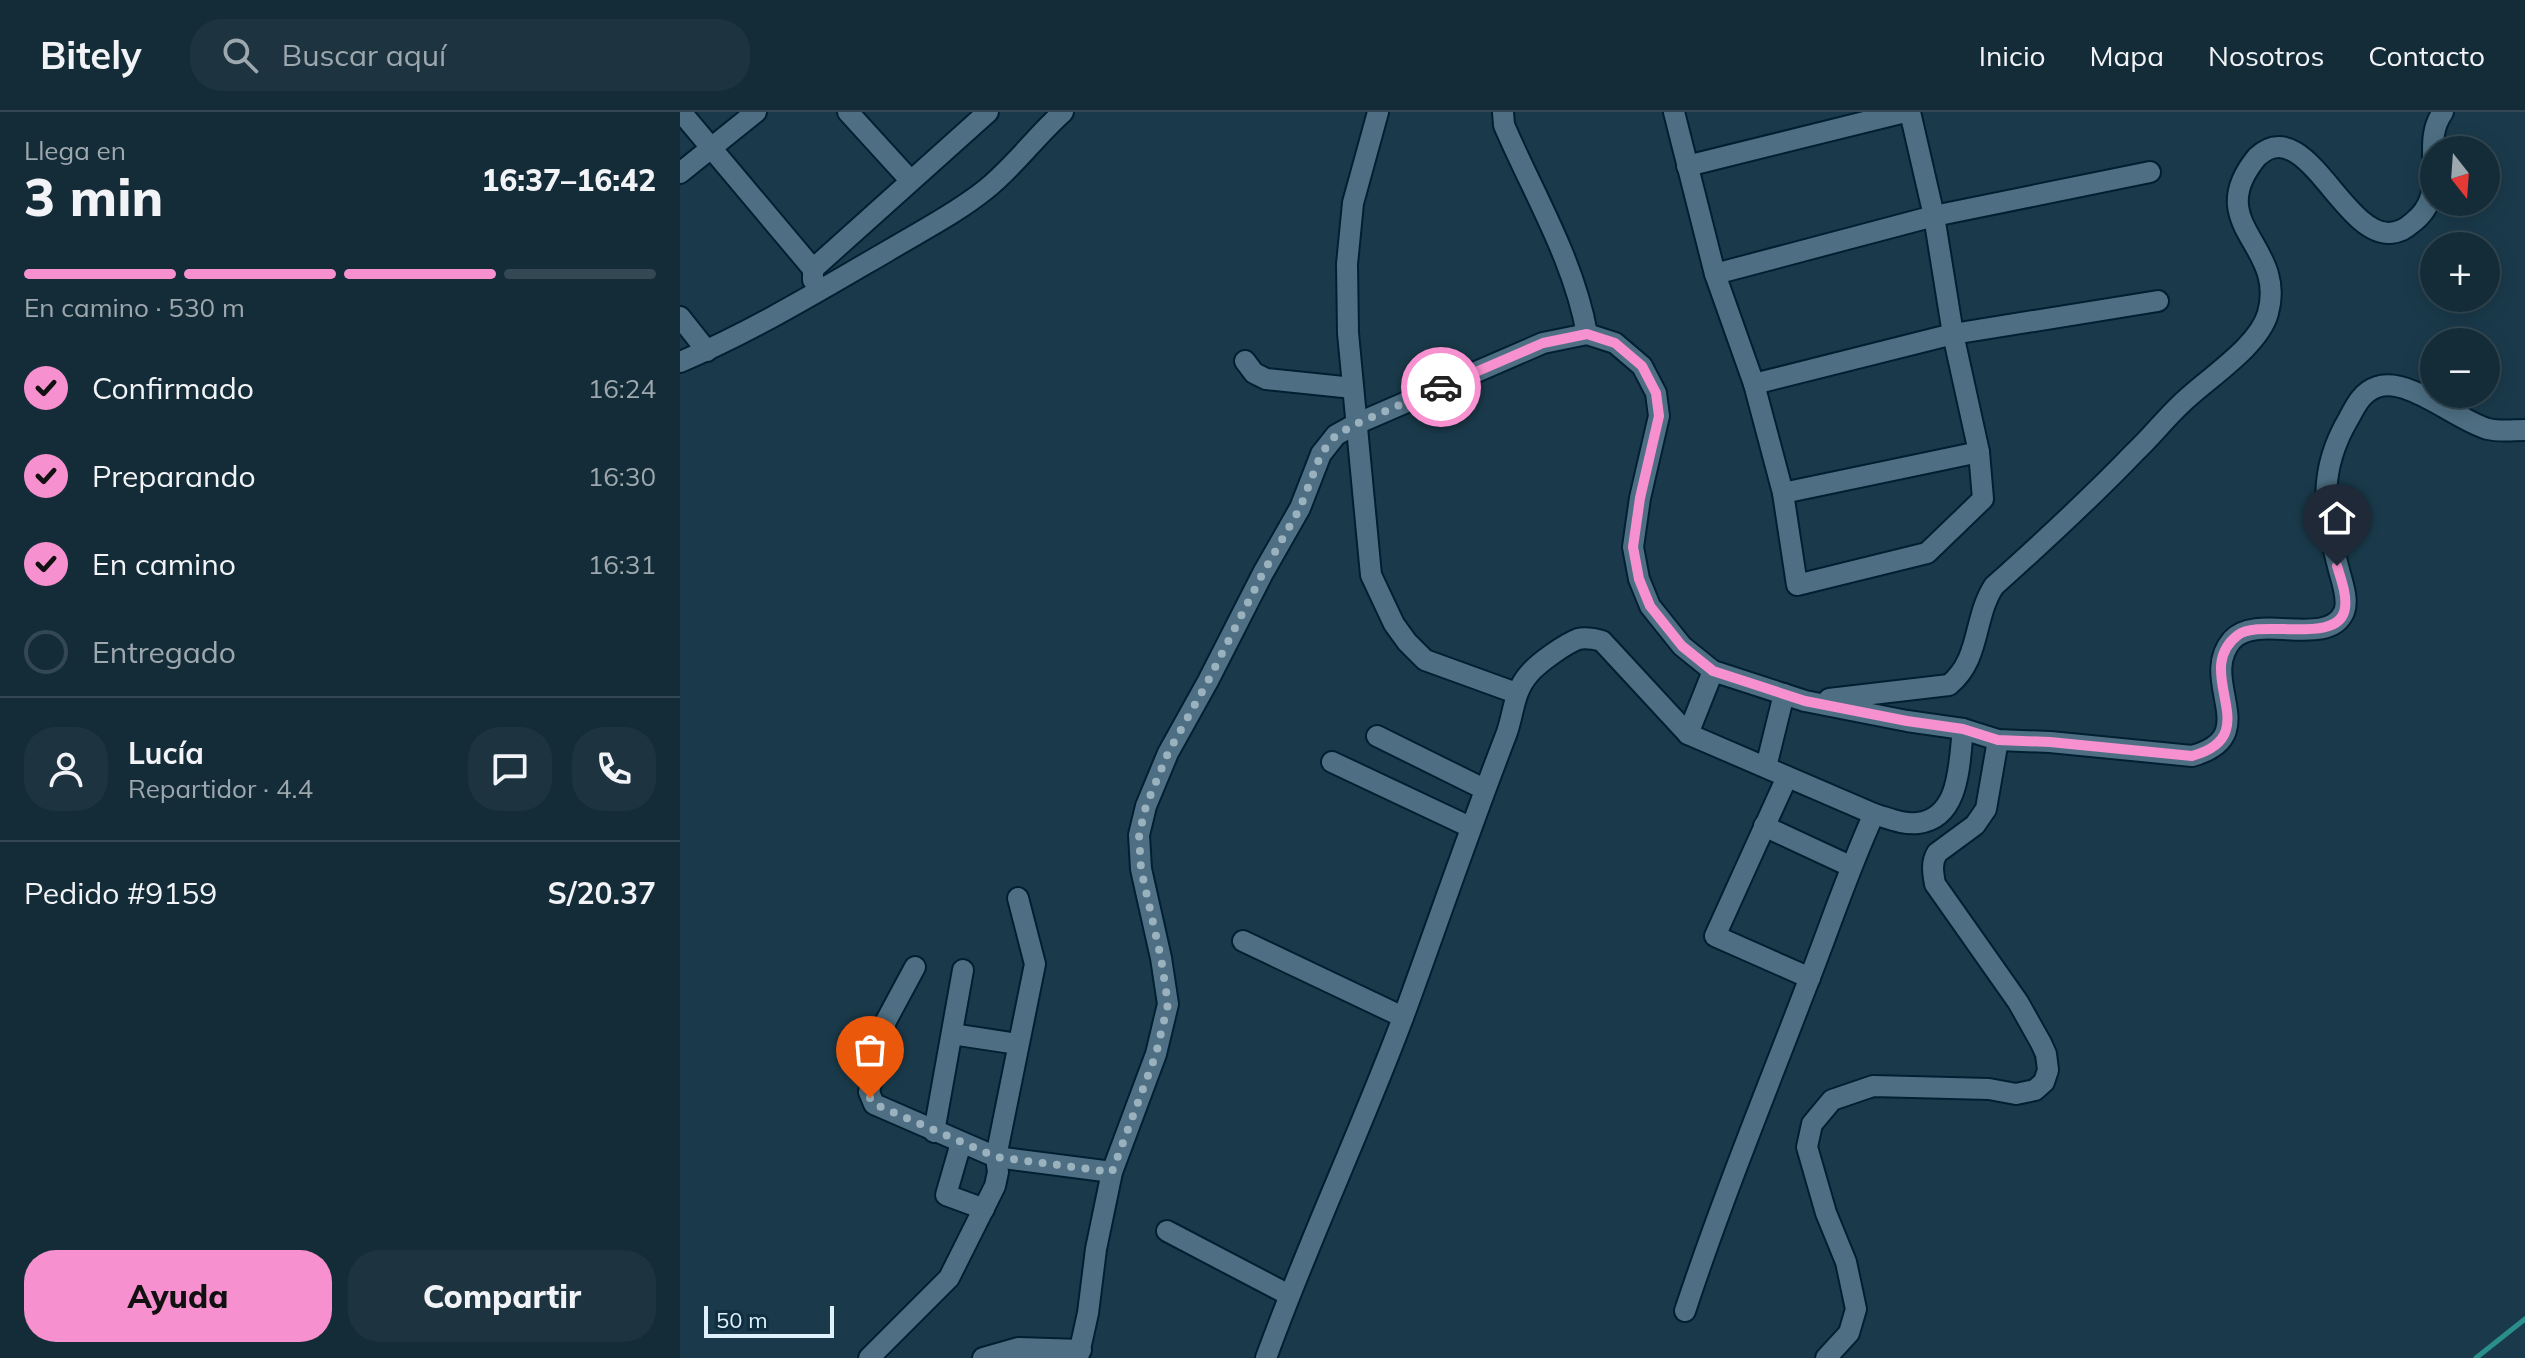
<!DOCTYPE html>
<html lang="es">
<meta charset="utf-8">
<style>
body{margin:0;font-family:Mulish,sans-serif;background:#1d3440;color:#f1f3f6;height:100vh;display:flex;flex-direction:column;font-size:30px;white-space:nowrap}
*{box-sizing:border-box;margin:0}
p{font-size:26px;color:#9da7ae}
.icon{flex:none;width:44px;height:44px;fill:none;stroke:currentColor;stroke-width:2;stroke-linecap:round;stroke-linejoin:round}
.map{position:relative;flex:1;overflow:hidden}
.drawer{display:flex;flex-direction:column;background:#142c38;width:680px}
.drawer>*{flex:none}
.needle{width:52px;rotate:163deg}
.tools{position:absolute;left:1740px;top:24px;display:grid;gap:16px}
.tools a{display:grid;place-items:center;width:80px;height:80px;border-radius:50%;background:#142c38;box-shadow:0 4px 20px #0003,0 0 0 2px #334853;font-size:40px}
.scale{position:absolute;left:24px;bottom:20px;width:130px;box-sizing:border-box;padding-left:8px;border:4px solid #dff1fc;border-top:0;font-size:22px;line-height:28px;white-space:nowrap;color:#dff1fc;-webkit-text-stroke:6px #0f2f41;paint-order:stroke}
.pin{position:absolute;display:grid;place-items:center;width:68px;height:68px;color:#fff;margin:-82px -34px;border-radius:50% 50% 50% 0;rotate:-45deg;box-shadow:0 0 8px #0007}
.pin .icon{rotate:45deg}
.courier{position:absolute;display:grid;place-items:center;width:80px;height:80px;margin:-40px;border:6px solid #f790ce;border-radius:50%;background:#fff;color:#222;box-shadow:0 2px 10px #0007}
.headline em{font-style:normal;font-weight:800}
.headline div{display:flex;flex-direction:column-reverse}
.headline{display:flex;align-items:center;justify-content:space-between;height:136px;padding:0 24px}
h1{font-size:52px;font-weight:800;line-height:60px}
.bar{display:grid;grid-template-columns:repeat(4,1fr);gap:12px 8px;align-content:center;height:96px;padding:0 24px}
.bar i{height:10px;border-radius:6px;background:#334853}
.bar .on{background:#f790ce}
.bar p{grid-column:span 4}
.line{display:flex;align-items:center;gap:20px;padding:0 24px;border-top:2px solid #334853}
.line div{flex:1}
.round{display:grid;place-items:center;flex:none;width:84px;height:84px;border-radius:32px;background:#1d3440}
ol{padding:0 24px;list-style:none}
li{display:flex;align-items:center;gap:24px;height:88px}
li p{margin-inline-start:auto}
li .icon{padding:8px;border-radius:50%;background:#f790ce;color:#111;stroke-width:4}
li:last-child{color:#9da7ae}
li i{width:44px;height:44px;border:4px solid #334853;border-radius:50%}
.primary-button{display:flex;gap:16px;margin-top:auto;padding:16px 24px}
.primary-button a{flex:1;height:92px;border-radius:32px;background:#f790ce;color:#111;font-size:32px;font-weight:800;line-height:92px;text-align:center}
.primary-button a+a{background:#1d3440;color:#f1f3f6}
header{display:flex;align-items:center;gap:48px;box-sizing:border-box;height:112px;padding:0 40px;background:#142c38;border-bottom:2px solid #334853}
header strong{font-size:38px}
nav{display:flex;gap:44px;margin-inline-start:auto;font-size:28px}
.search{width:560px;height:72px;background:#1d3440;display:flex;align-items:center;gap:20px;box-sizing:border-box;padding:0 28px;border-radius:32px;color:#9da7ae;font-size:30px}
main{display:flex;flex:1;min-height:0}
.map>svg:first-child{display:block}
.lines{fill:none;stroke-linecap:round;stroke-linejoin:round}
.stream{stroke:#2a8e8b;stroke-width:5}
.minor-casing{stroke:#002031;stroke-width:24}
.minor{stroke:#4e6f83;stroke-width:20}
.done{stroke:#9ab1be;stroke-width:8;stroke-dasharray:0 14.4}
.route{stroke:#f790ce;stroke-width:10}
</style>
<header>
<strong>Bitely</strong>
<div class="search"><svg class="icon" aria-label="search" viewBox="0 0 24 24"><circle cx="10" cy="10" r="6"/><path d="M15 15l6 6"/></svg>Buscar aquí</div>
<nav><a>Inicio</a><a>Mapa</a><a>Nosotros</a><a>Contacto</a></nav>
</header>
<main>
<section class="drawer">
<div class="headline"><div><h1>3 min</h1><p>Llega en</p></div><em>16:37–16:42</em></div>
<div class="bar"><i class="on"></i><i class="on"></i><i class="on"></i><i></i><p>En camino · 530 m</p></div>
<ol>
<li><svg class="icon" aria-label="check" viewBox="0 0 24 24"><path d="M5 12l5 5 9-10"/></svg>Confirmado<p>16:24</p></li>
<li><svg class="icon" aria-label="check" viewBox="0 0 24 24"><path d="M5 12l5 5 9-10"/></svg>Preparando<p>16:30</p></li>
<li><svg class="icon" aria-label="check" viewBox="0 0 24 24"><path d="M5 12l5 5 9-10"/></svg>En camino<p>16:31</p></li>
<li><i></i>Entregado</li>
</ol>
<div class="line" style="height:144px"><a class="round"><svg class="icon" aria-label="person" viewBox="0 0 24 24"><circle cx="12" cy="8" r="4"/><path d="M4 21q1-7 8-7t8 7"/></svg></a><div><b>Lucía</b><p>Repartidor · 4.4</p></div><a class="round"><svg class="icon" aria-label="chat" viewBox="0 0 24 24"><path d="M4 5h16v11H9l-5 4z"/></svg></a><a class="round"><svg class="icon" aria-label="phone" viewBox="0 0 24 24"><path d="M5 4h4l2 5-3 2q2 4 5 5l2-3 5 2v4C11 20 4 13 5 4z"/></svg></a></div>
<div class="line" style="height:104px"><div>Pedido #9159</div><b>S/20.37</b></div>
<div class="primary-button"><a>Ayuda</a><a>Compartir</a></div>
</section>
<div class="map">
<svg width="1845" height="1246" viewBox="0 0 1845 1246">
<rect width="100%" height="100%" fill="#1a3a4b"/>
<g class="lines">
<!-- stream -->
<polyline class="stream" points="1796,1246 1845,1207"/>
<defs>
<g id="minor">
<polyline points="1,0 133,157 133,168"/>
<polyline points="168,0 230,68"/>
<polyline points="698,0 673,91 667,152 668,221 691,463 714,512 727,530 745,548 836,581"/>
<path d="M 823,0 L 824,13 C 853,81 894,148 907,222"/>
<polyline points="994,0 1035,162 1074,272 1103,381 1117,473 1247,441 1303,387 1299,340 1273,222 1254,104 1230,0"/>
<polyline points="1007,54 1225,0"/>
<polyline points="0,61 76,0"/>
<polyline points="133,157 308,0"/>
<polyline points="1035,162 1254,104 1470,60"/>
<polyline points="0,205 27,239"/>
<polyline points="565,249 574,261 586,267 673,276"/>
<path d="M 0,250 C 71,220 139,179 206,140 C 239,120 275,102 305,78 C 334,55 355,25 383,0"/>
<polyline points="1074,272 1273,222 1478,189"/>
<polyline points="1103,381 1299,340"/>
<path d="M 1149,587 L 1269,573 C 1301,547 1293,506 1314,474 C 1362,431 1410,387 1455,340 C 1471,325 1485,307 1501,292 C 1525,268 1579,235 1588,201 C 1607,132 1521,113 1577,45 C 1625,0 1662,123 1710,121 C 1720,120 1725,117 1732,111 C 1773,80 1738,34 1763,0"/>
<polyline points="1008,622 1033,559"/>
<polyline points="697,624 804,677"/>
<polyline points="652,650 790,715"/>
<polyline points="1086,655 1104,582"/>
<polyline points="1107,665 1035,824 1130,866"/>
<path d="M 1194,702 C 1208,706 1223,713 1238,711 C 1281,706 1279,649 1283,617"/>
<polyline points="1084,714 1170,754"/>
<polyline points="563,829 723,905"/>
<polyline points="235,855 206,909 189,980 194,992 316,1045 432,1060"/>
<polyline points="272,922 338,932"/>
<polyline points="254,1020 283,858"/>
<polyline points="281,1031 266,1083 304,1097"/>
<polyline points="487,1119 609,1183"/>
<polyline points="189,1246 269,1166 315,1074 318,1060 316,1045 355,852 338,786"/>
<polyline points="303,1246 338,1236 401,1238"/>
<path d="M 398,1246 L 408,1201 L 416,1137 L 432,1060 L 476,942 L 488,892 L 481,846 L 461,757 L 459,723 L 466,694 L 488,641 L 528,569 L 583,461 L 620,396 L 641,342 L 656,323 L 676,312 L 863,231 L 907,222 L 935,231 L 962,254 L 976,281 L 979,304 L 960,386 L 953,435 L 959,467 L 970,494 L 1002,534 L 1033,559 L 1125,589 L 1227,609 L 1283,617 L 1318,628 L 1370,630 L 1512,644 C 1585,624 1517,569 1552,528 C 1577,500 1648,537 1664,500 C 1669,488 1662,470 1659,458 C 1644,401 1637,360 1669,306 C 1676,293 1682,280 1697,275 C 1728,264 1778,309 1808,317 C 1820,320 1833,318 1845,318"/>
<path d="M 586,1246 C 628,1130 681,1018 724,903 C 758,810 790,716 826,623 C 834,602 833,580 849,562 C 858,551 885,532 898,527 C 906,525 915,527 922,529 L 1008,622 L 1194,702 C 1167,761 1149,818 1125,878 C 1084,985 1041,1090 1005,1199"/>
<path d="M 1146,1246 L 1169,1221 L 1176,1197 L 1166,1150 L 1146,1101 L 1127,1035 L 1132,1012 L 1152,988 L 1193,974 L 1309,977 L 1336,982 L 1355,978 L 1364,970 L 1368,958 L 1366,942 L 1361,931 L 1338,890 L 1255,772 C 1253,761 1251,751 1257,741 L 1295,713 L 1306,697 L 1318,628"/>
</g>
</defs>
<!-- minor casing -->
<use href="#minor" class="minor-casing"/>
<!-- minor -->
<use href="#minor" class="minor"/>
</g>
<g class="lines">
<!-- done -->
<polyline class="done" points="190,986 194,992 316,1045 432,1060 476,942 488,892 481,846 461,757 459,723 466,694 488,641 528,569 583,461 620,396 641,342 656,323 676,312 761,275"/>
<!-- route -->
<path class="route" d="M 761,275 L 863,231 L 907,222 L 935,231 L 962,254 L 976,281 L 979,304 L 960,386 L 953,435 L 959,467 L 970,494 L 1002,534 L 1033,559 L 1125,589 L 1227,609 L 1283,617 L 1318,628 L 1370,630 L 1512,644 C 1589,623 1509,560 1558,523 C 1580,506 1660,534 1665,496 C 1667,483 1661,467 1657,454"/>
</g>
</svg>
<div class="tools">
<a><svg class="needle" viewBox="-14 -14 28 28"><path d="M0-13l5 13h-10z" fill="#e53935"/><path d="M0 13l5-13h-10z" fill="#9da7ae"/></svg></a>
<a>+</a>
<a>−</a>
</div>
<div class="scale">50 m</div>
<div class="pin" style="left:190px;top:986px;background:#ea580c"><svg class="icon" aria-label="bag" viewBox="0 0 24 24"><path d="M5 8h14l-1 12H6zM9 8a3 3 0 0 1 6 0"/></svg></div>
<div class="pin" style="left:1657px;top:454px;background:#1f2937"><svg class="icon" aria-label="home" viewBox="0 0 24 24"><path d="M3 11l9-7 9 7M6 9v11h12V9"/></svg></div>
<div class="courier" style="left:761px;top:275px"><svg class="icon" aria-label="car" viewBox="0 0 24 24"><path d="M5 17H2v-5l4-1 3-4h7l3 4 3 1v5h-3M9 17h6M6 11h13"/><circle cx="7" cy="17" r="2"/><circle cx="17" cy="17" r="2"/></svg></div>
</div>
</main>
